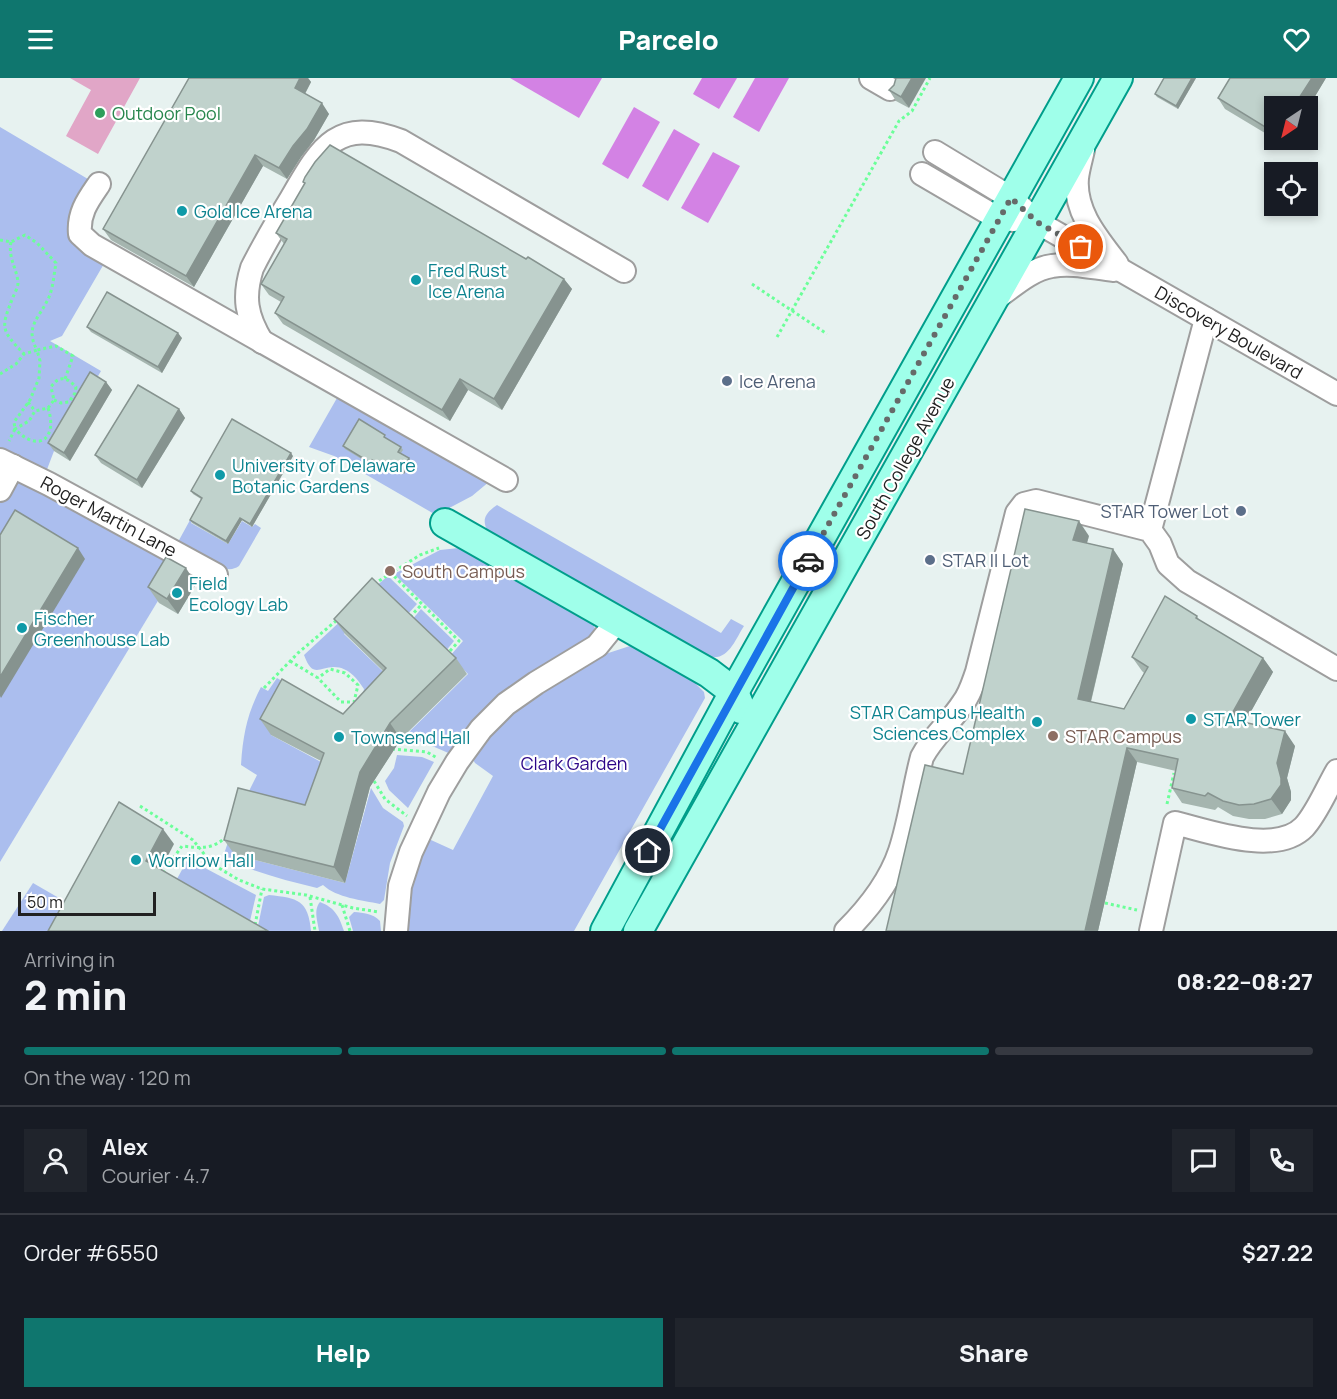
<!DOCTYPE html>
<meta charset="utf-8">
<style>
body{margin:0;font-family:Manrope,sans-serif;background:#20242c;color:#f1f3f6;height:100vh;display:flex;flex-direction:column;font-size:22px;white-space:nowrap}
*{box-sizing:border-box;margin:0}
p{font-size:20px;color:#9ea1a6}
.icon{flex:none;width:33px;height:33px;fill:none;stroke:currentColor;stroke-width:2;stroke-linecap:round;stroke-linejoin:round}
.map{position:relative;height:853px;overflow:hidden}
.sheet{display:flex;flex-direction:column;background:#171b24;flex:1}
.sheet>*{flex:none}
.needle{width:39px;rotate:215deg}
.controls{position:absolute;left:1264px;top:18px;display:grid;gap:12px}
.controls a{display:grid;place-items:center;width:54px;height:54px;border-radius:0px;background:#171b24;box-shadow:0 3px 9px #0003;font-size:30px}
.scale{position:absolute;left:18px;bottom:15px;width:138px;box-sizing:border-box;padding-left:6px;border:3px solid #212121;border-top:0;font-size:16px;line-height:21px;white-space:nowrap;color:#212121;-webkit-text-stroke:4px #fff;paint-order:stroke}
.pin{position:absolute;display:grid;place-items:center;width:51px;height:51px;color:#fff;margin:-26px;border:3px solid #fff;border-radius:50%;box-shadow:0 2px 6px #0007}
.courier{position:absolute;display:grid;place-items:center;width:60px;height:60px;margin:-30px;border:4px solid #1a73e8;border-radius:50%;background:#fff;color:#222;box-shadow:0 2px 8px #0007}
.summary em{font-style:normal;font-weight:800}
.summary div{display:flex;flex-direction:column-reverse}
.summary{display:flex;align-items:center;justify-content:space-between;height:102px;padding:0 24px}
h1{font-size:39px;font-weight:800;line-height:45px}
.bar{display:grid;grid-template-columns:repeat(4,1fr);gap:9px 6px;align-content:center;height:72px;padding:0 24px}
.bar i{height:8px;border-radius:4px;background:#363941}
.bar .on{background:#0f766e}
.bar p{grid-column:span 4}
.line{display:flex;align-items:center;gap:15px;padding:0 24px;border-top:2px solid #363941}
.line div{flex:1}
.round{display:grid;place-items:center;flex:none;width:63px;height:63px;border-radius:0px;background:#20242c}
.action{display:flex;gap:12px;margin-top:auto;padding:12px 24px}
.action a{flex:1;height:69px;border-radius:0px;background:#0f766e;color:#fff;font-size:24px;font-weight:800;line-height:69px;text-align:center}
.action a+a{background:#20242c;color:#f1f3f6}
header{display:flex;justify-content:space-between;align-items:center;height:78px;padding:0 24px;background:#0f766e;color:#fff;font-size:27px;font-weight:800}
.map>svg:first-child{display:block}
.grass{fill:#abbeee}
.pitch{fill:#d382e4}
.water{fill:#e1a6c7}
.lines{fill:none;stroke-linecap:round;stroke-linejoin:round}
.minor-casing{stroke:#9e9e9e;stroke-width:26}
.major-casing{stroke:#009e8b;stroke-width:32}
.path{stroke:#6bff99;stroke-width:3;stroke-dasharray:3 3;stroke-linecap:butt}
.minor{stroke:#fff;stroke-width:22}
.major{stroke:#9fffea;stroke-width:28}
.wall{fill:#a5b5af}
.shaded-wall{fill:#86938f}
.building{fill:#c0d2cc;stroke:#86938f;stroke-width:1.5}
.done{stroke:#666a69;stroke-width:6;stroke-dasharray:0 10.8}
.route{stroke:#1a73e8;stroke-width:8}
.leisure-dot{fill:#2e9e5b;stroke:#fff;stroke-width:2}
.culture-dot{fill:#0f9aa8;stroke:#fff;stroke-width:2}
.service-dot{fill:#5c6f8a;stroke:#fff;stroke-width:2}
.education-dot{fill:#8d6e63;stroke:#fff;stroke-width:2}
.labels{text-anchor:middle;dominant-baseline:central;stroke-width:4.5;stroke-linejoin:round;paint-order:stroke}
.leisure-label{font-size:18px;fill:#27864d;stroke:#fff;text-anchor:start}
.culture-label{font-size:18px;fill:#0d838f;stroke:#fff;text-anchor:start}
.street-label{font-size:18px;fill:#212121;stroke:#fff}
.service-label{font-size:18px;fill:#4e5e75;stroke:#fff;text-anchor:start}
.education-label{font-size:18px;fill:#785e54;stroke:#fff;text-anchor:start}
.park-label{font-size:18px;fill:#2c0688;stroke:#fff}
</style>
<header><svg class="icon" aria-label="menu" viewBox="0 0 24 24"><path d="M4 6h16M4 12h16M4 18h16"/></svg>Parcelo<svg class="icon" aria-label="heart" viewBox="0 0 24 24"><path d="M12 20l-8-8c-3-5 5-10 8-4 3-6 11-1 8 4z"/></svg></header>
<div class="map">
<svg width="1337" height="853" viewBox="0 0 1337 853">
<rect width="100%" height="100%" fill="#e7f2f0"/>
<!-- grass -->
<g class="grass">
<polygon points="0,49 93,104 72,138 105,184 62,258 50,263 101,293 54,373 46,394 0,369"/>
<polygon points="341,313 490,403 472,418 436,437 334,378 309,369"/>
<polygon points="0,392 175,483 176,493 0,784"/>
<path d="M 201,422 L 191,445 L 228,466 L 242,443 L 252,449 L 255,446 L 261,450 L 239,488 C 233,492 228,492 221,489 L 178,464 Z"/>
<path d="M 497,427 L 721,555 L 731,541 L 744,548 C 736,560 729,582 711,579 L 707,586 L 492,461 C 482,445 481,438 497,427 Z"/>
<polygon points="460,466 593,542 595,552 590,562 453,677 423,664 402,661 468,596 450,578 463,563 394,496 440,472 459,470"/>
<polygon points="388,498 417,526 407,537 375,509"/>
<polygon points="421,531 454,563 445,574 412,542"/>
<path d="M 346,538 L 353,546 L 344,556 L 396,606 L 361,625 L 364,611 C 357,600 348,589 334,589 C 319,589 313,601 304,577 Z"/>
<polygon points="636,566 699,601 696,606 704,614 705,620 574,853 405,853 408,811 424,766 431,762 453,772 493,698 475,685 472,680 493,647 590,581"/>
<path d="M 277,600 L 295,611 L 271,657 L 334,691 L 315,742 L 248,725 L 235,777 L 345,805 L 371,710 L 383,730 L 403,744 L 404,748 L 390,785 L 384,822 L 380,826 C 362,822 337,820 323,807 L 317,810 C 285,802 252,794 223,779 L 230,758 L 232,747 L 257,697 L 241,687 C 243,657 247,636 261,609 L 268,613 Z"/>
<polygon points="397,677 422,679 434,684 408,730 389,712 385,703 394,690"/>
<polygon points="188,781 256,817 250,843 173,808"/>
<polygon points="33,805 78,831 66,853 2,853"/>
<path d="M 269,817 C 298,820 308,822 311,853 L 257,853 L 264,819 Z"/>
<path d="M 320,824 C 335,830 339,838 344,853 L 319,853 C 318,844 313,832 320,824 Z"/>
<path d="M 354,834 C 364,835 372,835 380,843 L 381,853 L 353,853 L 349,839 Z"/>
</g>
<!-- pitch -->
<g class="pitch">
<polygon points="510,0 602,0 579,40"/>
<polygon points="702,0 737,0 719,31 693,16"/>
<polygon points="755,0 789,0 759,54 733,39"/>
<polygon points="634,29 660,44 628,101 602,86"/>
<polygon points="674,51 700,66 668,123 642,108"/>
<polygon points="713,74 740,88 708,145 681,130"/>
</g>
<!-- water -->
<polygon class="water" points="70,0 140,0 98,76 66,58 91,12"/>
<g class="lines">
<defs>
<g id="minor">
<polyline points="871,0 890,11"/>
<path d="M 1083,72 C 1081,81 1078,91 1077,100 C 1074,134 1098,161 1117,186"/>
<polyline points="935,74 1011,120 1037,144 1337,316"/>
<polyline points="922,96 999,141 1014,142"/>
<path d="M 99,106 C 88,122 78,135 80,156 L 92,167 L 506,402"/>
<path d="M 995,221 C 1012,209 1031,191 1052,188 C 1072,184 1094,190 1114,192"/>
<path d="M 262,264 C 246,238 243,219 252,190 C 264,166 277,144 291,121 C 320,71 336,38 401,63 L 624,193"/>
<polyline points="0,382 49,406 216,497"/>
<polyline points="0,412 13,388"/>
<polyline points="1150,452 1206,241"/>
<polyline points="396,853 400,808 411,774 439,714 457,684 481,651 506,626 536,605 597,568 618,542"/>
<path d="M 846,853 C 868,831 890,803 900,773 C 910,743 914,709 922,679 C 933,658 951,644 963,625 C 970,616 973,605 977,594 L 1017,435 L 1024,426 L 1036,423 L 1150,452 L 1160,466 L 1168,486 L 1187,503 L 1337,591"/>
<path d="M 1151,853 L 1175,745 C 1208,753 1276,778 1304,749 C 1317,735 1327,710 1337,693"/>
</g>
<g id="major">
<polyline points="445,445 709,595 734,614 741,631"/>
<polyline points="605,853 734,614 1079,0"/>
<polyline points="638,853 1118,0"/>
</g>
</defs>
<!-- minor casing -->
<use href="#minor" class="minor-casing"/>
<!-- major casing -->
<use href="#major" class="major-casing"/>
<!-- path -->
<g class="path">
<path d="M 0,162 L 11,164 L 25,157 L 37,165 L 56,185 C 54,196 53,210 49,219 C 40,240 24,248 37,272 L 56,268 L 73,278 L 65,301"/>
<path d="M 11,164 C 8,181 17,190 18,205 C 18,209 15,215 13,219 C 1,250 0,251 24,276"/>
<polyline points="752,206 827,256"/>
<polyline points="777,259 899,43 912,33 930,0"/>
<polyline points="0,296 16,286 24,276 37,272 40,283 39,300 30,322 14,344 15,351 9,363"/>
<polyline points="28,324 35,333"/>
<path d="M 48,330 C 58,360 39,376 15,351 L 29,343 L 35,333 Z"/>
<path d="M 48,330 L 54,322 L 51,309 C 59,297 67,299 76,309 L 75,315 L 69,324 L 61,325 L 54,322"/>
<polyline points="390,494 459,563 448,575"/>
<polyline points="374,506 420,477 439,470"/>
<polyline points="410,539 422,526"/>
<polyline points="290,583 318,600 341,624 354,624 358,607 345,595 330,591 318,600"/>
<polyline points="264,610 298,575 337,542"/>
<polyline points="392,671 427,674 437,680"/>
<polyline points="374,703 385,721 407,738"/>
<polyline points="1167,726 1174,695"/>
<polyline points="140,728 193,762 212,786 239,802 262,811 306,817 353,830 379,834"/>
<path d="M 163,795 L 182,768 C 200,770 212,772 226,759"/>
<polyline points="310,819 315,853"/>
<polyline points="1105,825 1137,832"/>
<polyline points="342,827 350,853"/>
<polyline points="255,847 262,811"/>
</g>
<!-- minor -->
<use href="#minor" class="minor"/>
<!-- major -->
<use href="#major" class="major"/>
</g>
<!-- wall -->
<g class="wall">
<polygon points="189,0 308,0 311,4 305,16 329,36 314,62 301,79 287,101 263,88 194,209 111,162 103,151"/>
<polygon points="1164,0 1196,0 1178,31 1157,19 1155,16"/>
<polygon points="1230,0 1326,0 1308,30 1308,28 1275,28 1275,61 1225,31 1218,20"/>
<polygon points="894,7 909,30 896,23 889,12"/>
<polygon points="1275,62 1289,62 1285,67"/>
<polygon points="303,104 526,181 564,201 572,211 502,332 468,312 450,343 283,246 275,235 281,224 269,217 261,206 284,166 276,155 305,106"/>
<polygon points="87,249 182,260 162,295 91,254"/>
<polygon points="106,304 112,312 70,383 54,373 48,365"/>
<polygon points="179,331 185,340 142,410 101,385 95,377"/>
<polygon points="387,360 387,361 401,369 403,372 401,375 411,383 404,396 393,389 390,394 374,385 373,388 345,371 343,368"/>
<polygon points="293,378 252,449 242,442 228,466 192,445 190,442 201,421 193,416 191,413"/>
<polygon points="1089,458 1087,465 1113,471 1123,486 1091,624 1124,631 1144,595 1142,593 1132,579 1197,538 1199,542 1263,580 1273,594 1245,644 1295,668 1287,700 1291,714 1291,722 1282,736 1265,741 1249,741 1233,738 1218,729 1215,732 1182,725 1172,710 1176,693 1137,684 1098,853 886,853"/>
<polygon points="196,506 178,536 159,525 148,509"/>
<polygon points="334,541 456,580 467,596 401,661 370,709 345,805 235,777 224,762 305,727 321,683 271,657 260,641 343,636 383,593 345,556"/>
</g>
<!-- shaded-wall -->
<g class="shaded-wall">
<polygon points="300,0 308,0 311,4 302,21 295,10"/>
<polygon points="912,0 926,0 909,30 901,19"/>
<polygon points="1192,0 1196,0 1178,31 1176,28"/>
<polygon points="1312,0 1326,0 1308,30 1308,28 1294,28"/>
<polygon points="322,25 329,36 314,62 301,79 287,101 279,90"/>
<polygon points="1281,62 1289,62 1285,67"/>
<polygon points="255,77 263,88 194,209 186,198"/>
<polygon points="564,201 572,211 502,332 494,321"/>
<polygon points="178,255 182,260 162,295 158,289"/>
<polygon points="460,301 468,312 450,343 442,332"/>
<polygon points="106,304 112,312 70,383 64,375"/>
<polygon points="179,331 185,340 142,410 137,402"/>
<polygon points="291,375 293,378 252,449 250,446"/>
<polygon points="409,380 411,383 404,396 402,393"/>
<polygon points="391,387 393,389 390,394 388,392"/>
<polygon points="240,440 242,442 228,466 226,463"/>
<polygon points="1079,443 1089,458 1083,477 1073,462"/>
<polygon points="78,470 85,481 1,620 0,618 0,599"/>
<polygon points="1113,471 1123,486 1088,635 1078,621"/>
<polygon points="186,490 196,506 178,536 167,521"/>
<polygon points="1263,580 1273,594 1239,655 1229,641"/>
<polygon points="390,645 401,661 370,709 345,805 334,789 360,694"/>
<polygon points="1285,653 1295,668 1287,700 1291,714 1291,722 1282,736 1271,721 1277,685"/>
<polygon points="1127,670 1137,684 1098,853 1085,853"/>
<polygon points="163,751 174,766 157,799 146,783"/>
</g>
<!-- building -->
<g class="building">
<polygon points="189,0 300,0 295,10 322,25 307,51 293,68 279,90 255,77 186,198 103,151"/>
<polygon points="896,0 912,0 901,19 889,12 894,7"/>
<polygon points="1164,0 1192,0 1176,28 1155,16"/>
<polygon points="1230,0 1312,0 1294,28 1275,28 1275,55 1218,20"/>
<polygon points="330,67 526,181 528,179 564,201 494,321 460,301 442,332 275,235 284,219 261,206 287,161 276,155 305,105 303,104 305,99 315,84"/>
<polygon points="107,214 178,255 158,289 87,249"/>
<polygon points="90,294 106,304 64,375 48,365"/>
<polygon points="138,307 179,331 137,402 95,377"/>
<polygon points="232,341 291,375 250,446 240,440 226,463 190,442 202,420 191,413"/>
<polygon points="359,341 385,357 384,359 401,369 398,374 409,380 402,393 391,387 388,392 372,382 371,385 343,368"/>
<polygon points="1025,431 1079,443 1073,462 1113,471 1078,621 1124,631 1148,589 1132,579 1165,518 1197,538 1196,540 1263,580 1229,641 1285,653 1277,685 1281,700 1281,707 1271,721 1254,726 1239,727 1223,723 1208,715 1205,718 1172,710 1178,681 1127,670 1085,853 886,853 925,687 963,696"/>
<polygon points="15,432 78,470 0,599 0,457"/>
<polygon points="166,479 186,490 167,521 148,509"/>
<polygon points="372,500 456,580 390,645 360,694 334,789 224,762 238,710 305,727 324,675 260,641 282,601 343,636 386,590 334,541"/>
<polygon points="119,724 163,751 146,783 268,853 48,853"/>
</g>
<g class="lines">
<!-- done -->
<polyline class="done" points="808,483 1011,120 1037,144 1081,169"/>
<!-- route -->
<polyline class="route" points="648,773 808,483"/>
</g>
<!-- markers -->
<circle class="leisure-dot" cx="100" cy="35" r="6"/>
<g class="culture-dot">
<circle cx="182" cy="133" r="6"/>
<circle cx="416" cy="202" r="6"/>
<circle cx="220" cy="397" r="6"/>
<circle cx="177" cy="515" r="6"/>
<circle cx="22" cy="550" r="6"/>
<circle cx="1191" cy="641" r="6"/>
<circle cx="1037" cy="644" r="6"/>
<circle cx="339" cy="659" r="6"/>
<circle cx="136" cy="782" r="6"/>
</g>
<g class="service-dot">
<circle cx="727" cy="303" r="6"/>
<circle cx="1241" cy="433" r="6"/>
<circle cx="930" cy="482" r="6"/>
</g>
<g class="education-dot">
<circle cx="390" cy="493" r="6"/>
<circle cx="1053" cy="658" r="6"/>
</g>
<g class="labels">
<!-- leisure labels -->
<g class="leisure-label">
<text x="112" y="35">Outdoor Pool</text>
</g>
<!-- culture labels -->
<g class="culture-label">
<text x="194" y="133">Gold Ice Arena</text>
<text x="428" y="192">Fred Rust<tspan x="428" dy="21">Ice Arena</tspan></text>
<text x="232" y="387">University of Delaware<tspan x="232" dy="21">Botanic Gardens</tspan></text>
<text x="189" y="505">Field<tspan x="189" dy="21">Ecology Lab</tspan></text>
<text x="34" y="540">Fischer<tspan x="34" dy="21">Greenhouse Lab</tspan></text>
<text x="1025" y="634" text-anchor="end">STAR Campus Health<tspan x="1025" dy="21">Sciences Complex</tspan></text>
<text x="1203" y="641">STAR Tower</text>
<text x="351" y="659">Townsend Hall</text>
<text x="148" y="782">Worrilow Hall</text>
</g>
<!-- street labels -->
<g class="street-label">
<text transform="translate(1229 254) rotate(30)">Discovery Boulevard</text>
<text transform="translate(905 380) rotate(-61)">South College Avenue</text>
<text transform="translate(109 438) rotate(28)">Roger Martin Lane</text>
</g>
<!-- service labels -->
<g class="service-label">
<text x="739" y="303">Ice Arena</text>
<text x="1229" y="433" text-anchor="end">STAR Tower Lot</text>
<text x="942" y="482">STAR II Lot</text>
</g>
<!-- education labels -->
<g class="education-label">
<text x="402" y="493">South Campus</text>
<text x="1065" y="658">STAR Campus</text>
</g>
<!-- park labels -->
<g class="park-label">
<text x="574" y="685">Clark Garden</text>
</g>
</g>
</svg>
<div class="controls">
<a><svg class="needle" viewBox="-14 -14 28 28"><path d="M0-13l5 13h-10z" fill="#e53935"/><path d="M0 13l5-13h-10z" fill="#9ea1a6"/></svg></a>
<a><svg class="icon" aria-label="locate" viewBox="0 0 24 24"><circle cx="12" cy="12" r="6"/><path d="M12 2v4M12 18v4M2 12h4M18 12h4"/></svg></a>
</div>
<div class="scale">50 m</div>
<div class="pin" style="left:1081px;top:169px;background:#ea580c"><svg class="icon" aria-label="bag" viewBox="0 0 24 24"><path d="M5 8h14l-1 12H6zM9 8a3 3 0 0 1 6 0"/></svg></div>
<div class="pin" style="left:648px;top:773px;background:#1f2937"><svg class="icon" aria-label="home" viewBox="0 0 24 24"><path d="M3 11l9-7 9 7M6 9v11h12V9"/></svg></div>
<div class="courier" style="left:808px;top:483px"><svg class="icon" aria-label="car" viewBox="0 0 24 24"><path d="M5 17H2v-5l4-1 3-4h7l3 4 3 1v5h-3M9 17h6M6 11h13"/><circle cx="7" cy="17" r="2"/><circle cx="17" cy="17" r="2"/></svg></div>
</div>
<section class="sheet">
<div class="summary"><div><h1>2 min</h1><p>Arriving in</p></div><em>08:22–08:27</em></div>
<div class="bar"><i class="on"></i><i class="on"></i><i class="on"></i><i></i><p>On the way · 120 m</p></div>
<div class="line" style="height:108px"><a class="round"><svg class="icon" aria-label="person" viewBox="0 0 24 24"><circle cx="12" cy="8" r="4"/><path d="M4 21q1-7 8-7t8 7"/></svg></a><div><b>Alex</b><p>Courier · 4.7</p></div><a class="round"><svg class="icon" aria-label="chat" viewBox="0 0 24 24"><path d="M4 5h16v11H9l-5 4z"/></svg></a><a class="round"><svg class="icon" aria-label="phone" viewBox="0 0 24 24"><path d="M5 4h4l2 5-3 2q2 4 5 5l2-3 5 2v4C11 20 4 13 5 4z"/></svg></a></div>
<div class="line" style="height:78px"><div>Order #6550</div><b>$27.22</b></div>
<div class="action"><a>Help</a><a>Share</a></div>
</section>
